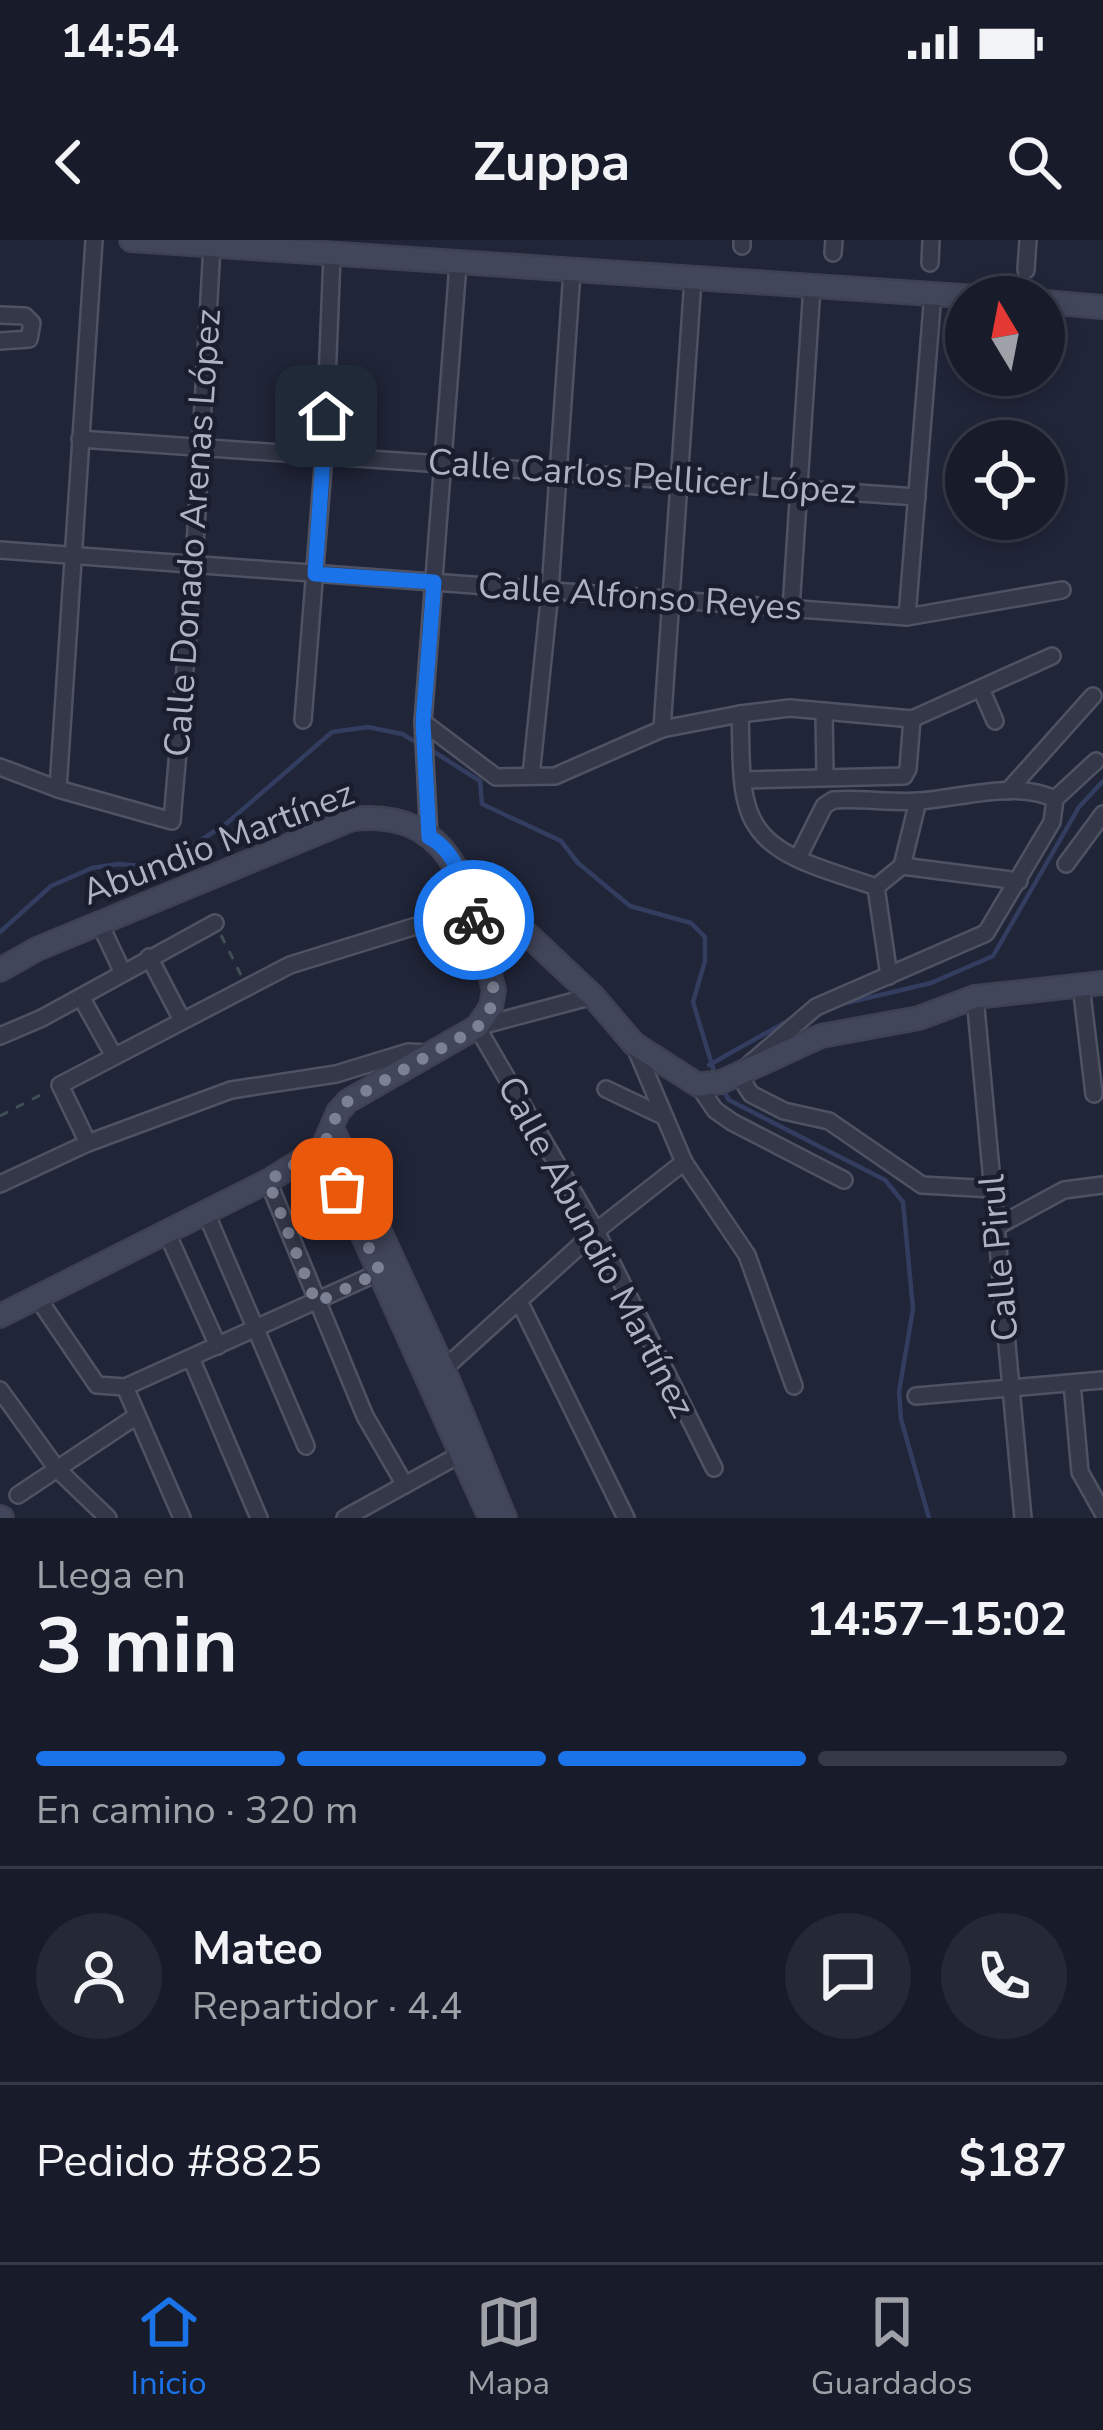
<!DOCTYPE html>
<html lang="es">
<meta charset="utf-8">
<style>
body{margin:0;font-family:"Nunito Sans",sans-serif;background:#252936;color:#f1f3f6;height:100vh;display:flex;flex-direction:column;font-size:45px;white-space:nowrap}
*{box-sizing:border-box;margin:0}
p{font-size:39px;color:#9fa1a8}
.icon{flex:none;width:66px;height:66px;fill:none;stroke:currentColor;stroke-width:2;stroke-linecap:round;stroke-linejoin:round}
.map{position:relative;height:1278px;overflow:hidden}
.drawer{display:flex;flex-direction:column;background:#181c2a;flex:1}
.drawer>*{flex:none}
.needle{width:78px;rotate:350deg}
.fabs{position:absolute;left:945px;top:36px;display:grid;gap:24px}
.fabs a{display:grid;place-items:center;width:120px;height:120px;border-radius:50%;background:#181c2a;box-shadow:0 6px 18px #0003,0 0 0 3px #363a47;font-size:60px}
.pin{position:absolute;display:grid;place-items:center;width:102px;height:102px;color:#fff;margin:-51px;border-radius:24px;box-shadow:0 6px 18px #0006}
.courier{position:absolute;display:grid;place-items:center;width:120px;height:120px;margin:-60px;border:9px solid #1a73e8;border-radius:50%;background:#fff;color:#222;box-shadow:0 3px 15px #0007}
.overview em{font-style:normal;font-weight:700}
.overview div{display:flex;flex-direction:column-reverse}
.overview{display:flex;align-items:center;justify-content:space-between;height:204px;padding:0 36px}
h1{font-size:78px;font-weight:700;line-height:90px}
.bar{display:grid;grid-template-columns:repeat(4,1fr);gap:18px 12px;align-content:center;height:144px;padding:0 36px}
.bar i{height:15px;border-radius:9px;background:#363a47}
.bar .on{background:#1a73e8}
.bar p{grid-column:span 4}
.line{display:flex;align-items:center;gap:30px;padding:0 36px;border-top:3px solid #363a47}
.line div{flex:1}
.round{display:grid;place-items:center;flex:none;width:126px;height:126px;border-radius:63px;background:#252936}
.status{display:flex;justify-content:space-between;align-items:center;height:84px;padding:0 60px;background:#181c2a;direction:ltr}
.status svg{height:33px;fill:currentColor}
header{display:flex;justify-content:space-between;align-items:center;height:156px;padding:0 36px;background:#181c2a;font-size:54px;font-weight:700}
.tabs{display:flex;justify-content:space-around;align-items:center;height:168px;border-top:3px solid #363a47;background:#181c2a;font-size:33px;color:#9fa1a8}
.tabs a{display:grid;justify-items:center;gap:6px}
.tabs .on{color:#1a73e8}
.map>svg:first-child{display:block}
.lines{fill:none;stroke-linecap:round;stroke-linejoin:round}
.stream{stroke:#333d60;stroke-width:4.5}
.street-casing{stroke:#4e5263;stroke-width:20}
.secondary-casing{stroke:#3d4152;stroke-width:26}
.path{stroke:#404f56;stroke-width:3;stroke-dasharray:9 9;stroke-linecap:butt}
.street{stroke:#343848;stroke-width:15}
.secondary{stroke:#42465b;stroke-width:21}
.done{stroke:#7c8194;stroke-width:12;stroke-dasharray:0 21.6}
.route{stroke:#1a73e8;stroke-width:15}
.labels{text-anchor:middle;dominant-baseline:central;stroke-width:9;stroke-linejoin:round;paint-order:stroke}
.street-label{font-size:36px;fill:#aeb2c5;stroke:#191d2d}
</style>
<div class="status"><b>14:54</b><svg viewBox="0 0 49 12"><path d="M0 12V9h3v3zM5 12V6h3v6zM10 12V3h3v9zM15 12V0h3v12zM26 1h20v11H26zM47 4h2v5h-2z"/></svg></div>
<header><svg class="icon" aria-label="back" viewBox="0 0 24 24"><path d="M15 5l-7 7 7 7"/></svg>Zuppa<svg class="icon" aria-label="search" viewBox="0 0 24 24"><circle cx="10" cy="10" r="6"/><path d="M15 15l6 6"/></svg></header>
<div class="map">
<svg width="1103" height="1278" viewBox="0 0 1103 1278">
<rect width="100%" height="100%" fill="#202538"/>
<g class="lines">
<!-- stream -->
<g class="stream">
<polyline points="431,510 480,541 482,564 561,601 578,623 630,666 691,683 705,697 705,721 693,762 716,838"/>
<polyline points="0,692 51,646 92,628 118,624 155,627 186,610 227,583 332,492 368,487 402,494 421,505"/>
<polyline points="842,764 931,743 993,716 1079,567 1103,541"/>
<polyline points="709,825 791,779"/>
<polyline points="722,848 729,860 885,940 903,962 913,1069 899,1152 901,1179 929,1278"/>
</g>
<defs>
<g id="street">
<polyline points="742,6 742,0"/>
<polyline points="833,13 834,0"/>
<polyline points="930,23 931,0"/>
<polyline points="1026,30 1028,0"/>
<polyline points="0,75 25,76 32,83 29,99 0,101"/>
<polyline points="80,199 917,257"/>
<polyline points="0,310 907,377 1062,350"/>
<polyline points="791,369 812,46"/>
<polyline points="907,377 933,53"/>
<polyline points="981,449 995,481"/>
<polyline points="824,473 825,536"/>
<path d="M 740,474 C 742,507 737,559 757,587 C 780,622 839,633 876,647"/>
<polyline points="303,480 324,215 332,16"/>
<polyline points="423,482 496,537 555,536 662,489 740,474 790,468 912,479 1052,416"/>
<polyline points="662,489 693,39"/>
<polyline points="0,527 58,549 172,581 194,324 212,6"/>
<polyline points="531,536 550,351 572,31"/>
<polyline points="745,540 904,536 908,529 912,479"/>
<polyline points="58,549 94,0"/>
<polyline points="1008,551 1093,456"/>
<polyline points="429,597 423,482 458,24"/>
<path d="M 798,618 L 824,566 L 833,560 C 862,558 891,563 920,561 C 962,558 1015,540 1055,559"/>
<polyline points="1066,624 1103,574"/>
<polyline points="902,626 1019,641"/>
<polyline points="100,684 123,733"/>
<polyline points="149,717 182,780"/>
<polyline points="889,736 876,647 902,626 918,561"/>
<polyline points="1081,745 1094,854"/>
<polyline points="593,756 477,787 596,991 714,1228"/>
<polyline points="81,757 114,816"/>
<polyline points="975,757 1023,1278"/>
<polyline points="0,796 42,778 215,683"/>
<polyline points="635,807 684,922 747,1015 794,1146"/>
<polyline points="698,845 715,870 732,882 844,940"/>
<polyline points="606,849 665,877"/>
<polyline points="88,903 60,845 290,725 471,669"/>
<polyline points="268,941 365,1176 405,1245"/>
<polyline points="0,944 88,903 231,850 336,834 408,812 428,813"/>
<polyline points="993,949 922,945 829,881 784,871 751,854 738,834 816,767 986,693 1052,582 1055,559 1096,521"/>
<polyline points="206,973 306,1206"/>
<polyline points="996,987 1064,950 1103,945"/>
<polyline points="167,993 218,1106"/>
<polyline points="37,1057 97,1145 125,1147 380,1032"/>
<polyline points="519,1061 626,1278"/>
<polyline points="191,1118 259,1278"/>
<polyline points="436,1136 596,991 684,922"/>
<polyline points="1072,1143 1080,1232 1103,1273"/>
<polyline points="125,1147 182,1278"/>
<polyline points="0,1150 57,1229 108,1278"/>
<polyline points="916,1156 1103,1140"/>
<polyline points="18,1255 135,1177"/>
<polyline points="345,1278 468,1210"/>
</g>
<g id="secondary">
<polyline points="131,0 977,57"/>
<polyline points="1044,62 1103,67"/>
<polyline points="460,631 593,756 634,804 698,845 721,842 821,796 919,778 975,757 1103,743"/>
<path d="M 0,730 L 37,709 L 352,579 C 463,567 471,667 494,750 L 491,767 L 477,787 L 348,861 L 338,872 L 323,907 L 268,941 L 0,1076"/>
<polyline points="333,890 444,1130 505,1278"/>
<polyline points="323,907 490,1278"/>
<polyline points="0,1277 2,1278"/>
</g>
</defs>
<!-- street casing -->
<use href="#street" class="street-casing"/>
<!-- secondary casing -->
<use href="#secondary" class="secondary-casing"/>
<!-- path -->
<g class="path">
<polyline points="221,695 241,735"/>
<polyline points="0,876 48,851"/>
</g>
<!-- street -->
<use href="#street" class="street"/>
<!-- secondary -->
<use href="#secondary" class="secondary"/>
</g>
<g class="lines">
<!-- done -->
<polyline class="done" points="342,949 380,1032 316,1063 268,941 323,907 338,872 348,861 477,788 491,767 494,750 474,680"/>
<!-- route -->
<path class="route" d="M 326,176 L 315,334 L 434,342 L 423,482 L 429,597 C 458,612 466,650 474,680"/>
</g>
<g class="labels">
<!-- street labels -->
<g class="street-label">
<text transform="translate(642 237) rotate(4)">Calle Carlos Pellicer López</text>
<text transform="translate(193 293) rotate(-86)">Calle Donado Arenas López</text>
<text transform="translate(640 357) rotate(4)">Calle Alfonso Reyes</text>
<text transform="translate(218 603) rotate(-21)">Abundio Martínez</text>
<text transform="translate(596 1007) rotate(62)">Calle Abundio Martínez</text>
<text transform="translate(999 1018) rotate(-95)">Calle Pirul</text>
</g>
</g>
</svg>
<div class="fabs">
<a><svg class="needle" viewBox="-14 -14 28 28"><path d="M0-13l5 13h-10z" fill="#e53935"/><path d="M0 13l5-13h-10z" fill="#9fa1a8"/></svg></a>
<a><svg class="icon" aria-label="locate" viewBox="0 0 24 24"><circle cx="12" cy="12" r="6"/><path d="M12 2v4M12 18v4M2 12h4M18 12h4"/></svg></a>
</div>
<div class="pin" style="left:342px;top:949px;background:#ea580c"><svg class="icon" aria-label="bag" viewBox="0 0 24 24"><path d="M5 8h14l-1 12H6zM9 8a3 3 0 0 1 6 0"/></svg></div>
<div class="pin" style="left:326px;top:176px;background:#1f2937"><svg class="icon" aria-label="home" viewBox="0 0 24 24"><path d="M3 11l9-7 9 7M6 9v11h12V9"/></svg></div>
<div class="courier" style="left:474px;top:680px"><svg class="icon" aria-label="bike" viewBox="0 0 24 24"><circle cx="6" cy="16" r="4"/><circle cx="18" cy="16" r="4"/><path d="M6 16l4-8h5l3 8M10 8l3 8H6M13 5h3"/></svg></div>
</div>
<section class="drawer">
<div class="overview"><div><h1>3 min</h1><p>Llega en</p></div><em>14:57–15:02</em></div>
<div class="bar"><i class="on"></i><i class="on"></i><i class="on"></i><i></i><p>En camino · 320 m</p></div>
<div class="line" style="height:216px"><a class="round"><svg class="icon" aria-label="person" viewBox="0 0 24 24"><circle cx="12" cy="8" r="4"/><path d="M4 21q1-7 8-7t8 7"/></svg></a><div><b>Mateo</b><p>Repartidor · 4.4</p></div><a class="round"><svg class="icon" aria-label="chat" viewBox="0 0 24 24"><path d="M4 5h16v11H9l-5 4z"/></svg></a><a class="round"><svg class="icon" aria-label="phone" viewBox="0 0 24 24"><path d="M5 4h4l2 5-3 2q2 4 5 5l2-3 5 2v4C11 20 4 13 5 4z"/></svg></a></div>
<div class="line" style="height:156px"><div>Pedido #8825</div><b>$187</b></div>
</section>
<nav class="tabs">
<a class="on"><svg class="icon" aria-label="home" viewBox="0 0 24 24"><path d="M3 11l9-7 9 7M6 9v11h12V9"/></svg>Inicio</a>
<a><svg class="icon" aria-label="map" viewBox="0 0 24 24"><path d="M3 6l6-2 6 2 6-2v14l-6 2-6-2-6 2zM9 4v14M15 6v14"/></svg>Mapa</a>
<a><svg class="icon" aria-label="saved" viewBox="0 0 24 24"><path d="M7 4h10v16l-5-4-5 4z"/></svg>Guardados</a>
</nav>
